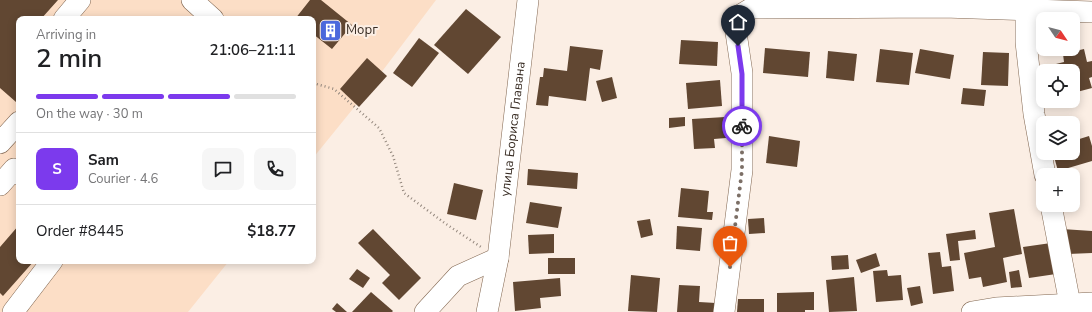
<!DOCTYPE html>
<meta charset="utf-8">
<style>
body{margin:0;font-family:"Nunito Sans",sans-serif;background:#f6f6f6;color:#202124;height:100vh;display:flex;flex-direction:column;font-size:15px;white-space:nowrap}
*{box-sizing:border-box;margin:0}
p{font-size:13px;color:#757577}
.icon{flex:none;width:22px;height:22px;fill:none;stroke:currentColor;stroke-width:2;stroke-linecap:round;stroke-linejoin:round}
.map{position:relative;flex:1;overflow:hidden}
.side{position:absolute;left:16px;top:16px;width:300px;height:248px;display:flex;flex-direction:column;background:#fff;border-radius:8px;box-shadow:0 2px 10px #0003}
.side>*{flex:none}
.needle{width:26px;rotate:125deg}
.tools{position:absolute;left:1036px;top:12px;display:grid;gap:8px}
.tools a{display:grid;place-items:center;width:44px;height:44px;border-radius:8px;background:#fff;box-shadow:0 2px 10px #0003;font-size:20px}
.pin{position:absolute;display:grid;place-items:center;width:34px;height:34px;color:#fff;margin:-41px -17px;border-radius:50% 50% 50% 0;rotate:-45deg;box-shadow:0 0 4px #0007}
.pin .icon{rotate:45deg}
.courier{position:absolute;display:grid;place-items:center;width:40px;height:40px;margin:-20px;border:3px solid #7c3aed;border-radius:50%;background:#fff;color:#222;box-shadow:0 1px 5px #0007}
.overview em{font-style:normal;font-weight:600}
.overview div{display:flex;flex-direction:column-reverse}
.overview{display:flex;align-items:center;justify-content:space-between;height:68px;padding:0 20px}
h1{font-size:26px;font-weight:600;line-height:30px}
.bar{display:grid;grid-template-columns:repeat(4,1fr);gap:6px 4px;align-content:center;height:48px;padding:0 20px}
.bar i{height:5px;border-radius:3px;background:#e0e0e0}
.bar .selected{background:#7c3aed}
.bar p{grid-column:span 4}
.line{display:flex;align-items:center;gap:10px;padding:0 20px;border-top:1px solid #e0e0e0}
.line div{flex:1}
.round{display:grid;place-items:center;flex:none;width:42px;height:42px;border-radius:8px;background:#f6f6f6}
.map>svg:first-child{display:block}
.built{fill:#fcdec6}
.building{fill:#614732}
.lines{fill:none;stroke-linecap:round;stroke-linejoin:round}
.minor-casing{stroke:#826751;stroke-width:22}
.path{stroke:#93877d;stroke-width:2.5;stroke-dasharray:1 3;stroke-linecap:butt}
.minor{stroke:#fff;stroke-width:21}
.done{stroke:#7c6f66;stroke-width:4;stroke-dasharray:0 7.2}
.route{stroke:#7c3aed;stroke-width:5}
.labels{text-anchor:middle;dominant-baseline:central;stroke-width:4;stroke-linejoin:round;paint-order:stroke}
.poi-label{font-size:13px;fill:#372b22;stroke:#fbeee4;text-anchor:start}
.street-label{font-size:13px;fill:#372b22;stroke:#fbeee4}
</style>
<div class="map">
<svg width="1092" height="312" viewBox="0 0 1092 312">
<rect width="100%" height="100%" fill="#fbeee4"/>
<!-- built -->
<polygon class="built" points="0,0 436,0 365,94 313,158 313,19 19,19 19,261 229,261 188,312 0,312"/>
<!-- building -->
<g class="building">
<polygon points="0,0 58,0 41,19 19,19 19,43 16,46 19,48 19,98 16,102 0,88"/>
<polygon points="310,0 321,0 352,25 332,49 313,34 313,19 295,19"/>
<polygon points="466,9 501,37 468,74 434,45"/>
<polygon points="419,38 439,53 412,87 393,73"/>
<polygon points="681,40 718,42 717,66 679,64"/>
<polygon points="570,46 603,50 600,70 590,68 586,101 549,96 548,106 536,105 540,77 543,77 544,68 567,71"/>
<polygon points="765,48 810,52 808,77 763,73"/>
<polygon points="880,49 913,53 909,85 876,82"/>
<polygon points="920,49 954,55 950,79 915,73"/>
<polygon points="1084,49 1087,62 1092,61 1092,77 1089,78 1092,88 1073,93 1073,71 1049,71 1048,66 1064,62 1063,54"/>
<polygon points="828,51 857,54 854,81 826,78"/>
<polygon points="983,52 1009,53 1008,86 981,85"/>
<polygon points="367,58 387,76 359,107 340,89"/>
<polygon points="612,77 617,98 602,102 596,81"/>
<polygon points="720,80 722,106 688,109 686,83"/>
<polygon points="963,88 986,90 984,106 961,104"/>
<polygon points="685,117 685,126 669,128 669,118"/>
<polygon points="725,117 726,138 714,139 715,148 694,149 692,119"/>
<polygon points="769,136 800,141 797,167 766,163"/>
<polygon points="1089,136 1092,146 1092,161 1058,171 1053,153 1073,153 1073,141"/>
<polygon points="528,169 578,173 577,189 527,185"/>
<polygon points="454,183 483,190 476,220 447,214"/>
<polygon points="681,188 709,191 707,212 713,212 712,220 678,217"/>
<polygon points="530,202 562,207 558,228 526,223"/>
<polygon points="1014,209 1022,254 1003,258 1007,282 983,287 981,277 969,279 964,253 995,247 989,213"/>
<polygon points="764,218 765,233 749,234 748,219"/>
<polygon points="650,219 653,235 641,238 637,221"/>
<polygon points="19,225 19,261 34,261 3,296 0,293 0,247"/>
<polygon points="677,226 702,228 700,251 676,249"/>
<polygon points="373,229 421,278 399,300 382,283 390,275 358,243"/>
<polygon points="1062,229 1092,231 1092,253 1068,254"/>
<polygon points="975,230 976,239 958,241 960,260 950,261 946,234"/>
<polygon points="554,234 554,253 529,254 528,235"/>
<polygon points="1051,243 1056,274 1029,278 1023,247"/>
<polygon points="940,252 942,267 951,266 954,291 933,294 928,253"/>
<polygon points="876,253 880,266 861,273 856,260"/>
<polygon points="848,255 849,269 832,270 831,256"/>
<rect x="548" y="258" width="27" height="16"/>
<polygon points="357,269 370,278 363,288 349,279"/>
<polygon points="887,270 888,276 901,275 903,300 876,302 873,271"/>
<polygon points="1019,270 1022,287 1011,288 1009,272"/>
<polygon points="631,275 660,278 657,312 628,311"/>
<polygon points="854,277 857,311 829,312 826,280"/>
<polygon points="560,278 561,296 540,298 541,308 515,311 513,282"/>
<polygon points="679,285 700,286 699,302 716,303 716,312 677,312"/>
<polygon points="920,286 923,303 911,306 907,288"/>
<polygon points="371,292 393,311 392,312 352,312"/>
<polygon points="814,292 814,310 805,310 805,312 777,312 777,293"/>
<polygon points="738,299 764,299 764,312 737,312"/>
<polygon points="337,303 347,312 336,312 332,309"/>
</g>
<g class="lines">
<defs>
<g id="minor">
<polyline points="192,0 213,19"/>
<polyline points="1026,9 1026,42 1034,114 1045,175"/>
<polyline points="64,19 80,0"/>
<polyline points="0,143 19,122"/>
<polyline points="0,185 14,169 19,174"/>
<polyline points="1051,205 1070,304"/>
<polyline points="13,312 52,261"/>
<polyline points="425,312 458,276 498,258"/>
<path id="s1" d="M 487,312 L 498,258 L 528,0"/>
<polyline points="724,312 742,170 742,73 734,19 752,8 944,7 1092,12"/>
<polyline points="972,312 996,308 1092,303"/>
</g>
</defs>
<!-- minor casing -->
<use href="#minor" class="minor-casing"/>
<!-- path -->
<polyline class="path" points="313,83 334,89 379,128 393,156 404,193 446,224 481,247"/>
<!-- minor -->
<use href="#minor" class="minor"/>
</g>
<g class="lines">
<!-- done -->
<polyline class="done" points="730,267 742,170 742,126"/>
<!-- route -->
<polyline class="route" points="738,46 742,74 742,126"/>
</g>
<!-- icons -->
<defs>
<symbol id="building-square" viewBox="-11 -11 22 22"><rect x="-9" y="-9" width="18" height="18" rx="4" fill="#4c69dd" stroke="#fbeee4"/><path d="M-4-6H4V6H1V3H-1V6H-4ZM-2.5-4.3h1.7v1.8h-1.7ZM.8-4.3h1.7v1.8H.8ZM-2.5-1h1.7V.8h-1.7ZM.8-1h1.7V.8H.8Z" fill="#fff"/></symbol>
</defs>
<g fill-rule="evenodd">
<use href="#building-square" x="318" y="18" width="25" height="25"/>
</g>
<g class="labels">
<!-- poi labels -->
<g class="poi-label">
<text x="346" y="30">Морг</text>
</g>
<!-- street labels -->
<g class="street-label">
<text stroke="none"><textPath href="#s1" startOffset="185">улица Бориса Главана</textPath></text>
</g>
</g>
</svg>
<div class="tools">
<a><svg class="needle" viewBox="-14 -14 28 28"><path d="M0-13l5 13h-10z" fill="#e53935"/><path d="M0 13l5-13h-10z" fill="#757577"/></svg></a>
<a><svg class="icon" aria-label="locate" viewBox="0 0 24 24"><circle cx="12" cy="12" r="6"/><path d="M12 2v4M12 18v4M2 12h4M18 12h4"/></svg></a>
<a><svg class="icon" aria-label="layers" viewBox="0 0 24 24"><path d="M12 4l9 5-9 5-9-5zM3 14l9 5 9-5"/></svg></a>
<a>+</a>
</div>
<div class="pin" style="left:730px;top:267px;background:#ea580c"><svg class="icon" aria-label="bag" viewBox="0 0 24 24"><path d="M5 8h14l-1 12H6zM9 8a3 3 0 0 1 6 0"/></svg></div>
<div class="pin" style="left:738px;top:46px;background:#1f2937"><svg class="icon" aria-label="home" viewBox="0 0 24 24"><path d="M3 11l9-7 9 7M6 9v11h12V9"/></svg></div>
<div class="courier" style="left:742px;top:126px"><svg class="icon" aria-label="bike" viewBox="0 0 24 24"><circle cx="6" cy="16" r="4"/><circle cx="18" cy="16" r="4"/><path d="M6 16l4-8h5l3 8M10 8l3 8H6M13 5h3"/></svg></div>
<section class="side">
<div class="overview"><div><h1>2 min</h1><p>Arriving in</p></div><em>21:06–21:11</em></div>
<div class="bar"><i class="selected"></i><i class="selected"></i><i class="selected"></i><i></i><p>On the way · 30 m</p></div>
<div class="line" style="height:72px"><b class="round" style="background:#7c3aed;color:#fff">S</b><div><b>Sam</b><p>Courier · 4.6</p></div><a class="round"><svg class="icon" aria-label="chat" viewBox="0 0 24 24"><path d="M4 5h16v11H9l-5 4z"/></svg></a><a class="round"><svg class="icon" aria-label="phone" viewBox="0 0 24 24"><path d="M5 4h4l2 5-3 2q2 4 5 5l2-3 5 2v4C11 20 4 13 5 4z"/></svg></a></div>
<div class="line" style="height:52px"><div>Order #8445</div><b>$18.77</b></div>
</section>
</div>
